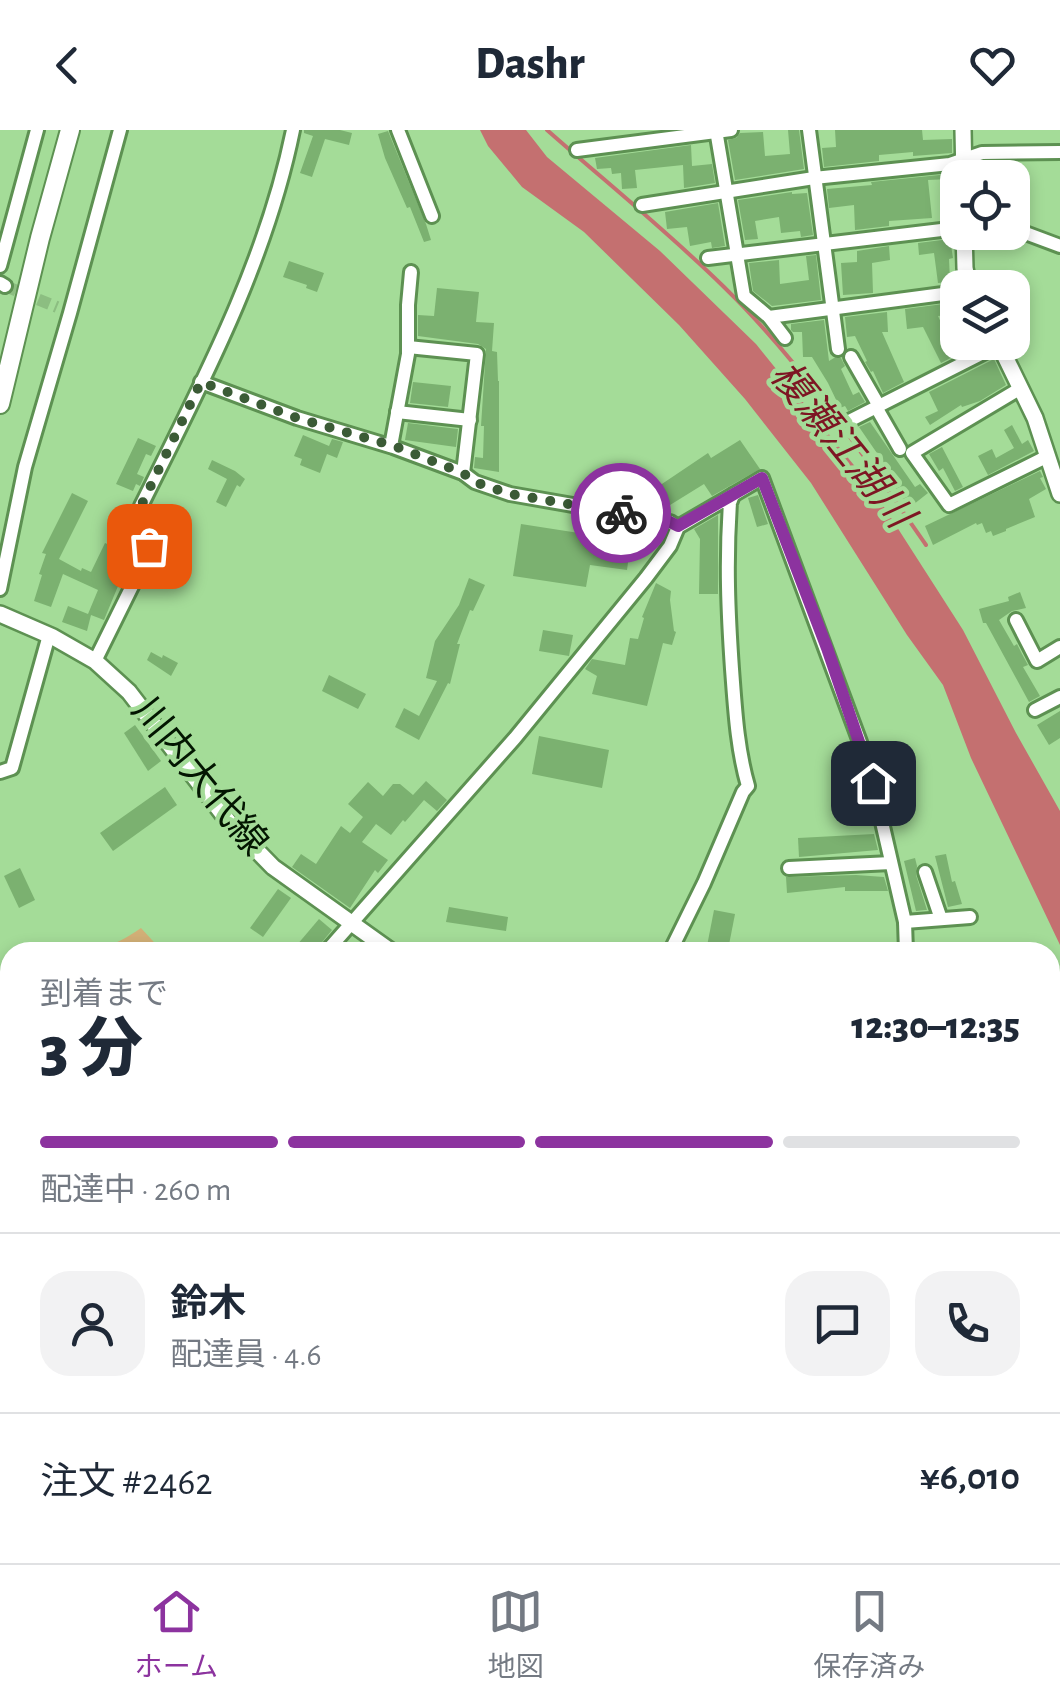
<!DOCTYPE html>
<html lang="ja">
<meta charset="utf-8">
<style>
body{margin:0;font-family:"Alegreya Sans","Noto Sans JP",sans-serif;background:#f2f2f3;color:#1f2937;height:100vh;display:flex;flex-direction:column;font-size:38px;white-space:nowrap}
*{box-sizing:border-box;margin:0}
p{font-size:32px;color:#747a83}
.icon{flex:none;width:55px;height:55px;fill:none;stroke:currentColor;stroke-width:2;stroke-linecap:round;stroke-linejoin:round}
.map{position:relative;flex:1;overflow:hidden}
.drawer{position:absolute;left:0px;top:812px;width:1060px;height:622px;display:flex;flex-direction:column;background:#fff;border-radius:30px 30px 0 0;box-shadow:0 5px 15px #0003}
.drawer>*{flex:none}
.buttons{position:absolute;left:940px;top:30px;display:grid;gap:20px}
.buttons a{display:grid;place-items:center;width:90px;height:90px;border-radius:20px;background:#fff;box-shadow:0 5px 15px #0003;font-size:50px}
.pin{position:absolute;display:grid;place-items:center;width:85px;height:85px;color:#fff;margin:-42px;border-radius:20px;box-shadow:0 5px 15px #0006}
.courier{position:absolute;display:grid;place-items:center;width:100px;height:100px;margin:-50px;border:8px solid #8c339f;border-radius:50%;background:#fff;color:#222;box-shadow:0 2px 12px #0007}
.headline em{font-style:normal;font-weight:800}
.headline div{display:flex;flex-direction:column-reverse}
.headline{display:flex;align-items:center;justify-content:space-between;height:170px;padding:0 40px}
h1{font-size:65px;font-weight:800;line-height:75px}
.bar{display:grid;grid-template-columns:repeat(4,1fr);gap:15px 10px;align-content:center;height:120px;padding:0 40px}
.bar i{height:12px;border-radius:8px;background:#e0e1e3}
.bar .active{background:#8c339f}
.bar p{grid-column:span 4}
.line{display:flex;align-items:center;gap:25px;padding:0 40px;border-top:2px solid #e0e1e3}
.line div{flex:1}
.round{display:grid;place-items:center;flex:none;width:105px;height:105px;border-radius:30px;background:#f2f2f3}
header{display:flex;justify-content:space-between;align-items:center;height:130px;padding:0 40px;background:#fff;font-size:45px;font-weight:800}
.dock{display:flex;justify-content:space-around;align-items:center;height:140px;border-top:2px solid #e0e1e3;background:#fff;font-size:28px;color:#747a83}
.dock a{display:grid;justify-items:center;gap:5px}
.dock .active{color:#8c339f}
.map>svg:first-child{display:block}
.green{fill:#d2b077}
.water{fill:#c47070}
.lines{fill:none;stroke-linecap:round;stroke-linejoin:round}
.stream{stroke:#c47070;stroke-width:4}
.building{fill:#7bb170}
.minor-tunnel{stroke:#8cbe81;stroke-width:12;stroke-dasharray:12 6;stroke-linecap:butt}
.minor-casing{stroke:#5d9152;stroke-width:18}
.major-casing{stroke:#5d9152;stroke-width:20}
.highway-casing{stroke:#5d9152;stroke-width:22}
.minor{stroke:#fff;stroke-width:12}
.major{stroke:#fff;stroke-width:15}
.highway{stroke:#fff;stroke-width:18}
.done{stroke:#3b5b36;stroke-width:10;stroke-dasharray:0 18}
.route{stroke:#8c339f;stroke-width:12}
.labels{text-anchor:middle;dominant-baseline:central;stroke-width:9;stroke-linejoin:round;paint-order:stroke}
.street-label{font-size:38px;fill:#031601;stroke:#a4dc98}
.water-label{font-size:40px;font-style:italic;fill:#7d1623;stroke:#a4dc98}
</style>
<header><svg class="icon" aria-label="back" viewBox="0 0 24 24"><path d="M15 5l-7 7 7 7"/></svg>Dashr<svg class="icon" aria-label="heart" viewBox="0 0 24 24"><path d="M12 20l-8-8c-3-5 5-10 8-4 3-6 11-1 8 4z"/></svg></header>
<div class="map">
<svg width="1060" height="1433" viewBox="0 0 1060 1433">
<rect width="100%" height="100%" fill="#a4dc98"/>
<!-- green -->
<path class="green" d="M 141,798 L 163,822 L 61,822 L 83,812 C 107,821 120,812 141,798 Z"/>
<!-- water -->
<g class="water">
<polygon points="480,0 526,0 547,27 660,121 756,214 870,355 963,500 1016,603 1060,681 1060,815 971,628 943,555 907,505 811,353 745,269 679,195 584,102 522,57 488,16"/>
<polygon points="1060,1059 1060,1144 1050,1158 1050,1075"/>
<polygon points="254,1425 651,1425 630,1433 303,1433"/>
</g>
<g class="lines">
<!-- stream -->
<path class="stream" d="M 547,0 C 606,52 668,102 724,157 C 802,233 864,326 926,415"/>
</g>
<!-- building -->
<g class="building">
<polygon points="304,0 340,0 352,3 349,15 325,9 312,47 300,43 313,6 304,3"/>
<polygon points="788,0 799,0 804,39 735,50 728,10 736,8 740,3 763,2 765,26 790,24"/>
<polygon points="835,0 922,0 923,10 952,9 952,23 913,26 913,22 879,25 879,31 824,37 822,18 836,17"/>
<polygon points="388,1 426,94 431,110 424,112 410,77 407,78 385,28 378,4"/>
<polygon points="691,15 692,36 712,34 715,53 684,58 683,35 635,40 637,58 622,59 621,43 612,44 611,38 597,39 595,28"/>
<polygon points="949,44 949,49 928,50 932,88 889,91 889,96 855,100 854,75 829,78 827,59 872,55 871,52"/>
<polygon points="792,62 792,64 807,63 813,105 801,107 800,101 781,103 779,87 755,91 758,109 745,110 738,70"/>
<polygon points="718,73 725,116 712,118 711,112 690,116 687,97 667,99 665,82"/>
<polygon points="950,109 953,128 949,129 950,152 938,153 934,123 919,125 918,113"/>
<polygon points="889,116 890,130 872,133 873,163 843,165 841,133 857,132 857,121"/>
<polygon points="816,125 821,170 772,176 753,161 749,133 779,130 780,154 809,150 806,126"/>
<polygon points="289,131 324,143 317,162 306,158 307,155 283,147"/>
<polygon points="437,158 479,162 476,192 494,193 492,221 497,222 498,251 499,251 499,342 474,338 475,327 483,328 484,296 481,296 486,219 478,214 418,206 418,185 434,186"/>
<polygon points="958,172 958,184 938,186 948,208 958,204 958,212 970,212 972,217 941,233 923,197 907,199 905,179"/>
<polygon points="887,182 888,202 882,202 904,252 883,263 873,241 871,242 865,232 867,231 855,206 847,207 845,187"/>
<polygon points="824,190 829,231 834,228 841,228 845,236 841,239 853,265 859,262 865,272 848,281 845,276 840,278 828,253 812,227 803,227 802,202 793,202 791,200 791,194"/>
<polygon points="994,229 1006,255 980,271 962,277 961,275 930,295 925,287 938,281 929,262"/>
<polygon points="413,252 451,256 448,277 410,273"/>
<polygon points="870,292 915,357 920,354 928,363 909,378 886,344 890,342 859,297"/>
<polygon points="408,293 458,299 456,317 405,310"/>
<polygon points="1012,295 1022,314 1028,310 1034,321 988,345 978,326 992,319 996,328 1014,318 1004,300"/>
<polygon points="303,305 329,316 332,309 343,312 337,328 327,324 320,343 300,335 302,329 294,326"/>
<polygon points="138,308 156,316 151,326 146,324 137,344 144,347 140,356 136,354 133,361 116,354"/>
<polygon points="740,310 760,339 712,366 704,354 662,380 650,362 708,323 711,328"/>
<polygon points="942,317 963,357 955,361 943,338 939,341 929,324"/>
<polygon points="212,330 235,341 245,349 240,357 237,355 226,377 216,372 227,349 208,339"/>
<polygon points="1040,341 1043,347 1040,348 1046,359 1029,369 1035,387 1006,399 1006,401 993,406 991,401 986,403 982,393 977,395 976,393 933,415 925,396"/>
<polygon points="72,363 88,371 59,429 81,441 82,438 91,442 105,413 118,419 122,410 135,416 129,430 133,432 131,436 126,445 123,444 104,490 91,485 87,501 62,492 68,476 88,484 98,460 63,444 51,477 34,471 42,445 39,444 46,424 42,423"/>
<polygon points="758,365 768,394 757,397 748,368"/>
<polygon points="718,385 718,464 699,464 700,409 694,399"/>
<polygon points="600,391 633,396 627,440 590,435 586,457 513,446 521,394 598,406"/>
<polygon points="469,448 485,455 473,481 470,480 457,514 460,514 450,554 448,553 419,610 395,597 404,578 419,586 437,551 426,548 435,511 459,475"/>
<polygon points="656,453 671,461 670,470 674,501 676,502 672,515 663,513 647,576 592,564 597,546 585,539 592,529 625,535 630,508 638,509 644,488 642,487"/>
<polygon points="1020,462 1026,478 1012,481 999,490 1014,516 1017,514 1022,524 1028,535 1023,537 1040,566 1029,572 986,493 983,493 979,479 1009,471 1008,467"/>
<polygon points="543,500 573,505 569,526 539,521"/>
<polygon points="151,522 162,528 163,525 178,533 171,546 147,530"/>
<polygon points="329,545 366,564 358,579 322,561"/>
<polygon points="1060,581 1060,608 1049,615 1037,595"/>
<polygon points="135,595 161,631 148,641 124,603"/>
<polygon points="539,606 609,620 602,658 532,644"/>
<polygon points="426,651 447,670 437,681 424,670 405,692 403,690 391,705 376,694 362,712 388,730 378,743 375,740 350,778 292,737 301,724 316,734 341,696 350,703 363,687 348,674 368,652 383,666 393,654 400,654 413,665"/>
<polygon points="165,657 177,675 113,721 100,703"/>
<polygon points="874,704 878,720 799,727 798,708"/>
<polygon points="946,724 952,752 955,751 962,774 948,777 935,726"/>
<polygon points="915,728 917,736 916,745 927,780 925,780 916,781 904,731"/>
<polygon points="20,738 35,770 19,778 4,746"/>
<polygon points="856,745 884,747 888,761 845,761 845,757 787,763 786,747"/>
<polygon points="278,759 291,768 263,807 250,798"/>
<polygon points="449,777 508,787 506,801 446,792"/>
<polygon points="714,780 735,784 728,820 707,816"/>
<polygon points="319,789 332,800 314,822 291,822"/>
</g>
<g class="lines">
<!-- minor-tunnel -->
<polyline class="minor-tunnel" points="5,156 57,177"/>
<defs>
<g id="minor">
<polyline points="398,0 432,86"/>
<polyline points="716,0 744,166 769,187 958,162"/>
<polyline points="809,0 838,219"/>
<polyline points="577,20 731,0"/>
<polyline points="642,75 814,48 950,34 982,23 1060,22"/>
<polyline points="1012,98 1060,116"/>
<polyline points="708,128 958,98"/>
<polyline points="0,136 37,0"/>
<polyline points="0,153 5,156"/>
<polyline points="769,187 785,208"/>
<polyline points="408,217 477,224 463,343"/>
<polyline points="851,227 879,276"/>
<polyline points="201,252 297,288 393,317 463,343 475,352 510,364 670,392 678,397"/>
<polyline points="1021,258 912,323 949,375 1048,326"/>
<polyline points="876,277 900,319"/>
<polyline points="397,282 470,290"/>
<polyline points="851,290 999,215"/>
<polyline points="391,316 408,224 408,175 411,142"/>
<polyline points="733,365 762,348 860,612 873,653 905,792 906,822"/>
<polyline points="0,459 25,337 70,183 120,0"/>
<polyline points="1016,490 1037,531 1060,517"/>
<path d="M 95,531 L 140,440 L 159,393 L 141,376 C 201,255 266,133 293,0"/>
<polyline points="1035,580 1060,567"/>
<polyline points="0,642 12,638 49,505"/>
<polyline points="789,738 891,733"/>
<polyline points="925,742 941,789"/>
<polyline points="905,792 970,787"/>
<path d="M 326,822 L 515,608 L 646,448 L 670,416 L 678,397 L 733,365 L 730,373 C 726,431 728,481 732,539 C 735,578 737,618 748,656 L 743,662 L 704,753 L 670,822"/>
<polyline points="0,1184 10,1184"/>
<polyline points="0,1302 10,1305"/>
<polyline points="0,1379 10,1381"/>
<polyline points="1050,1411 1060,1408"/>
<polyline points="199,1425 235,1433"/>
<polyline points="328,1425 330,1433"/>
<polyline points="1033,1425 1039,1433"/>
</g>
<g id="major">
<polyline points="963,0 964,48"/>
<polyline points="964,102 965,138 969,158"/>
<polyline points="998,212 1035,288 1060,364"/>
<polyline points="0,484 53,507 95,531 129,562 228,691 273,737 392,822"/>
<polyline points="1050,1040 1060,1041"/>
<polyline points="1050,1216 1060,1206"/>
<polyline points="761,1433 775,1425"/>
</g>
<polyline id="highway" points="0,274 40,108 70,0"/>
</defs>
<!-- minor casing -->
<use href="#minor" class="minor-casing"/>
<!-- major casing -->
<use href="#major" class="major-casing"/>
<!-- highway casing -->
<use href="#highway" class="highway-casing"/>
<!-- minor -->
<use href="#minor" class="minor"/>
<!-- major -->
<use href="#major" class="major"/>
<!-- highway -->
<use href="#highway" class="highway"/>
</g>
<g class="lines">
<!-- done -->
<polyline class="done" points="149,416 159,393 141,376 201,252 297,288 394,316 463,343 475,352 510,364 621,383"/>
<!-- route -->
<polyline class="route" points="621,383 670,392 678,396 762,348 827,518 873,653"/>
</g>
<g class="labels">
<!-- street labels -->
<g class="street-label">
<text transform="translate(199 647) rotate(51)">川内大代線</text>
</g>
<!-- water labels -->
<g class="water-label">
<text transform="translate(841 315) rotate(51)">榎瀬江湖川</text>
</g>
</g>
</svg>
<div class="buttons">
<a><svg class="icon" aria-label="locate" viewBox="0 0 24 24"><circle cx="12" cy="12" r="6"/><path d="M12 2v4M12 18v4M2 12h4M18 12h4"/></svg></a>
<a><svg class="icon" aria-label="layers" viewBox="0 0 24 24"><path d="M12 4l9 5-9 5-9-5zM3 14l9 5 9-5"/></svg></a>
</div>
<div class="pin" style="left:149px;top:416px;background:#ea580c"><svg class="icon" aria-label="bag" viewBox="0 0 24 24"><path d="M5 8h14l-1 12H6zM9 8a3 3 0 0 1 6 0"/></svg></div>
<div class="pin" style="left:873px;top:653px;background:#1f2937"><svg class="icon" aria-label="home" viewBox="0 0 24 24"><path d="M3 11l9-7 9 7M6 9v11h12V9"/></svg></div>
<div class="courier" style="left:621px;top:383px"><svg class="icon" aria-label="bike" viewBox="0 0 24 24"><circle cx="6" cy="16" r="4"/><circle cx="18" cy="16" r="4"/><path d="M6 16l4-8h5l3 8M10 8l3 8H6M13 5h3"/></svg></div>
<section class="drawer">
<div class="headline"><div><h1>3 分</h1><p>到着まで</p></div><em>12:30–12:35</em></div>
<div class="bar"><i class="active"></i><i class="active"></i><i class="active"></i><i></i><p>配達中 · 260 m</p></div>
<div class="line" style="height:180px"><a class="round"><svg class="icon" aria-label="person" viewBox="0 0 24 24"><circle cx="12" cy="8" r="4"/><path d="M4 21q1-7 8-7t8 7"/></svg></a><div><b>鈴木</b><p>配達員 · 4.6</p></div><a class="round"><svg class="icon" aria-label="chat" viewBox="0 0 24 24"><path d="M4 5h16v11H9l-5 4z"/></svg></a><a class="round"><svg class="icon" aria-label="phone" viewBox="0 0 24 24"><path d="M5 4h4l2 5-3 2q2 4 5 5l2-3 5 2v4C11 20 4 13 5 4z"/></svg></a></div>
<div class="line" style="height:130px"><div>注文 #2462</div><b>¥6,010</b></div>
</section>
</div>
<nav class="dock">
<a class="active"><svg class="icon" aria-label="home" viewBox="0 0 24 24"><path d="M3 11l9-7 9 7M6 9v11h12V9"/></svg>ホーム</a>
<a><svg class="icon" aria-label="map" viewBox="0 0 24 24"><path d="M3 6l6-2 6 2 6-2v14l-6 2-6-2-6 2zM9 4v14M15 6v14"/></svg>地図</a>
<a><svg class="icon" aria-label="saved" viewBox="0 0 24 24"><path d="M7 4h10v16l-5-4-5 4z"/></svg>保存済み</a>
</nav>
